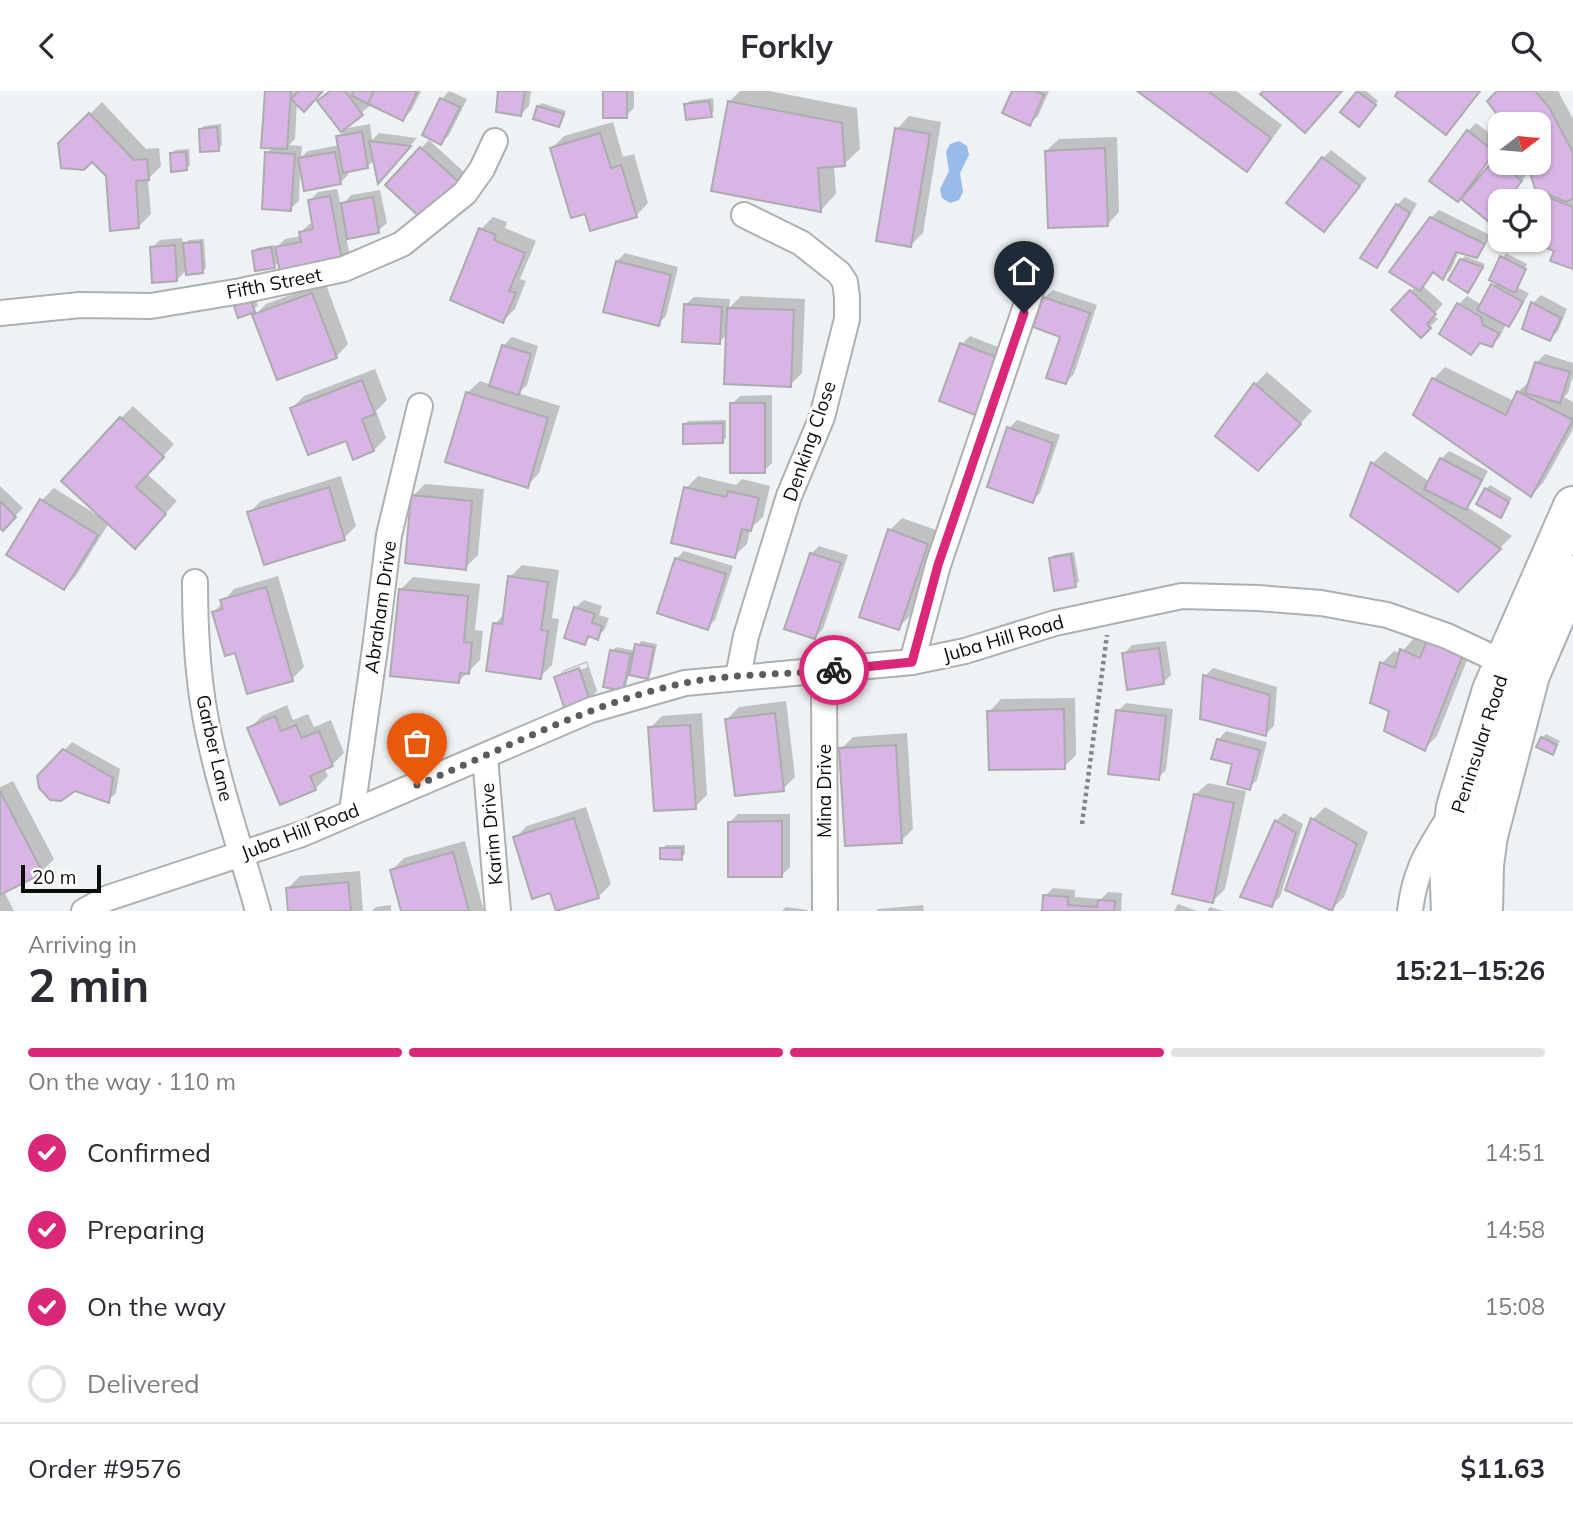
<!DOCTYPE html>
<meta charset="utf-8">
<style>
body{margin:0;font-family:Mulish,sans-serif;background:#f2f2f3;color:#2b2b33;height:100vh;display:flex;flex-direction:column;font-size:26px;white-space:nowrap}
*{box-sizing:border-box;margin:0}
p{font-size:23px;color:#7c7c81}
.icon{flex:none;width:38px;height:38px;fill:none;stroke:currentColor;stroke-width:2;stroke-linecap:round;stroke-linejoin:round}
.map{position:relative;height:820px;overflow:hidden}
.sheet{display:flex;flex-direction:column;background:#fff;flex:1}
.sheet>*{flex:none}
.needle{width:46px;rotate:74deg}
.fabs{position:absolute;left:1488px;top:21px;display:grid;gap:14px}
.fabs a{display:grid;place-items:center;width:63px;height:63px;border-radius:14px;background:#fff;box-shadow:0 2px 5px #0004;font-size:35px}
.scale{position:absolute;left:21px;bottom:18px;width:80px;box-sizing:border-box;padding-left:7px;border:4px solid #0b0c0c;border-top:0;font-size:19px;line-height:24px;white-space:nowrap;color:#0b0c0c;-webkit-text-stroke:5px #fff;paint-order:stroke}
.pin{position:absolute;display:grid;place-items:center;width:60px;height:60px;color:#fff;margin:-72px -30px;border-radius:50% 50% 50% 0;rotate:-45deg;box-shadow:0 0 7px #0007}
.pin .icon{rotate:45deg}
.courier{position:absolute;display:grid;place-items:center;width:70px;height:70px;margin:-35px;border:5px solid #db2777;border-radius:50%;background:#fff;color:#222;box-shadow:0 2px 9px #0007}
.head em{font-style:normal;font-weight:700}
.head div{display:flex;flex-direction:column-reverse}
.head{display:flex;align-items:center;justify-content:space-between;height:119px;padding:0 28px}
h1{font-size:46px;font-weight:700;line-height:52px}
.bar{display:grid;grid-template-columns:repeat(4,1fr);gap:10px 7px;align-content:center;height:84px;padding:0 28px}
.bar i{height:9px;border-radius:5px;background:#e1e1e2}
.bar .on{background:#db2777}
.bar p{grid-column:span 4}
.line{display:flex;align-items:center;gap:18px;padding:0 28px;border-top:2px solid #e1e1e2}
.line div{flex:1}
ol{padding:0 28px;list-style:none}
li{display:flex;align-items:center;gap:21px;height:77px}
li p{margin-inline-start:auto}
li .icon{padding:7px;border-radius:50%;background:#db2777;color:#fff;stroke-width:4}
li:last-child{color:#7c7c81}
li i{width:38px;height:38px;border:4px solid #e1e1e2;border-radius:50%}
header{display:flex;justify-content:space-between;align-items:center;height:91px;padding:0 28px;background:#fff;font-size:32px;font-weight:700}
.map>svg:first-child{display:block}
.water{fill:#98bcea}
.shadow{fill:#0003;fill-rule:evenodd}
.building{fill:#d8b5e5;stroke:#acabad;stroke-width:2}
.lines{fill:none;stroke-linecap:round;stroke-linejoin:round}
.minor-casing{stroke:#adb0b2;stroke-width:28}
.primary-casing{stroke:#adb0b2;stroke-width:42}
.path{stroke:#838586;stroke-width:4.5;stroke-dasharray:3.5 3.5;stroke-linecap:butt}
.minor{stroke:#fff;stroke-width:24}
.primary{stroke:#fff;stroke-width:38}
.done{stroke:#5b5c5d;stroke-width:7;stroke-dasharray:0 12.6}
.route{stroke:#db2777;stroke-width:9}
.labels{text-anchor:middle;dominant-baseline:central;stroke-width:6;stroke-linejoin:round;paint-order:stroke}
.street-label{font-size:19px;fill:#0b0c0c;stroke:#fff}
</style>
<header><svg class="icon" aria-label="back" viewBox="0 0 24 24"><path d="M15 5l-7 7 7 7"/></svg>Forkly<svg class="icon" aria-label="search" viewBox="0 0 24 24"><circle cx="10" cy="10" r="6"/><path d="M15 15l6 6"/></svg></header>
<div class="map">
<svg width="1573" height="820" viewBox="0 0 1573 820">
<rect width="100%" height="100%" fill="#eff2f4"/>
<!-- water -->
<polygon class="water" points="959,50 967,55 969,64 960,82 963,101 959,109 950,112 942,107 940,98 949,80 946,61 950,53"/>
<!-- shadow -->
<g class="shadow">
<polygon points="266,0 297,0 297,4 301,0 321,0 297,11 295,48 289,54 302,55 301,66 308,60 340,54 338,46 343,41 342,38 370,33 372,49 379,42 417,47 386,82 375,68 368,75 348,79 348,84 340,92 300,79 299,110 290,118 267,62 273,56"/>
<polygon points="330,0 421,0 411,20 403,28 372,13 342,38"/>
<polygon points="449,0 467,8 449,44 441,52 424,43 442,8"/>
<polygon points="500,0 531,0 529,15 521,23"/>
<polygon points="605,0 634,0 634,17 626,25"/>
<polygon points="740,0 769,0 857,17 860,58 844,73 834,74 836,103 821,119 729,11"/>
<polygon points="1014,0 1049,0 1038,25 1029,33"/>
<polygon points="1140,0 1236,0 1282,34 1258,67 1246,79"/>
<polygon points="1359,0 1366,0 1378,10 1362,30 1343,21"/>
<polygon points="1400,0 1481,0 1446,42"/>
<polygon points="1500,0 1558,0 1573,28 1573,176 1556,159 1530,149 1538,149 1543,105 1547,101 1537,97 1529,72 1538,72 1538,33 1506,33 1489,11"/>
<polygon points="713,7 714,20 711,24 686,14 690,10"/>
<polygon points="102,11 146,58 159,57 161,75 148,88 151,123 138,136 108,85 92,69 60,53"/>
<polygon points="542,12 566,20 559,34 538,15"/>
<polygon points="909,25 941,31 923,142 911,154 897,38"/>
<polygon points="613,31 623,66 634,63 648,112 636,125 586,120 552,57 564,45"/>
<polygon points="1476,32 1500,50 1500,55 1478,85 1480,87 1500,64 1500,72 1518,72 1529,81 1505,110 1500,110 1489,129 1461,106 1468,40"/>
<polygon points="221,33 222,54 219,58 201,39 204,35"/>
<polygon points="1117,46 1119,121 1107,134 1046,60 1059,48"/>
<polygon points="429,49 465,82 432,119 421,57"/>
<polygon points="189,58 190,74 186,78 171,63 175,59"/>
<polygon points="1331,59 1367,87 1324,139 1323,67"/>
<polygon points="337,98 341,115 351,104 380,99 387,132 378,140 346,146 349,161 341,169 280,169 274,175 253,161 257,157 274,154 275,158 285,148 302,145 301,141 309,133 314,132 310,109 318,101"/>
<polygon points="1405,106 1417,113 1385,167 1377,175 1397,114"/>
<polygon points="1439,119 1492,145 1477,165 1459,160 1451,179 1443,186 1434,180 1423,195 1443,213 1433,224 1438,228 1421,244 1394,219 1416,195 1431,127"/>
<polygon points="493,126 507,131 505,137 536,150 520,188 526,190 515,218 503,230 481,138"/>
<polygon points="182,147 183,155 189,149 204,148 206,177 202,181 187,178 177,189 151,157 160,149"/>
<polygon points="625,162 678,176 666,225 658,233 617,170"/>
<polygon points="1506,162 1527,173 1516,196 1529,202 1516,226 1508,234 1506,233 1500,246 1492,254 1441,243 1459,213 1467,205 1482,214 1496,191 1491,189"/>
<polygon points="1465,165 1485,173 1471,197 1461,169"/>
<polygon points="325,191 348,253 336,266 254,225 266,213"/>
<polygon points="1053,199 1097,214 1074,283 1066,291 1063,245 1044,207"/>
<polygon points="1541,204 1567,218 1558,240 1550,248 1524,237 1533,212"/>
<polygon points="741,205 805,208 802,282 790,294 728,243 719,251 685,214 694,206 730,208 729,217"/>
<polygon points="255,206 258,215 239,225 236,216"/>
<polygon points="970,245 1003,258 983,313 975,322 962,253"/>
<polygon points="512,246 538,255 527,294 518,302 560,315 539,382 527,395 467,302 480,290 492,294 503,255"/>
<polygon points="1545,263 1573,272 1573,285 1568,302 1564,306 1573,311 1573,338 1543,392 1531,404 1433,288 1445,276 1514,310 1518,301 1531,289 1537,271"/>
<polygon points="375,278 387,309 376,320 386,347 374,359 347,348 292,317 304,305"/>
<polygon points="1267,281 1312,320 1270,365 1217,344 1255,293"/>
<polygon points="772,304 772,372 764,380 732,313 740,305"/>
<polygon points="133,315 174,353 147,383 177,410 147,443 109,432 76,485 64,497 9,463 42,409 54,397 97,424 121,327"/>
<polygon points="726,329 726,347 723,350 684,334 688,330"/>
<polygon points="1017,329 1060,344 1040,402 1032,410 1009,337"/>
<polygon points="1385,360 1430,391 1441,368 1449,360 1488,380 1473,409 1467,416 1512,445 1458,499 1373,372"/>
<polygon points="341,385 356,435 344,447 249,422 261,410"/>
<polygon points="698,385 736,394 742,388 770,395 763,426 750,438 747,453 734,465 686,397"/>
<polygon points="425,393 484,398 478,464 465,477 413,405"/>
<polygon points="1490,394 1512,407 1504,421 1486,398"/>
<polygon points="0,395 23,417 3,437 0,435"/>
<polygon points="902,427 939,440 910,525 898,537 890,439"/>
<polygon points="819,455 848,464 823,538 815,546 811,463"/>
<polygon points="684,460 733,475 715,529 707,537 676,468"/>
<polygon points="1074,461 1079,490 1075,494 1051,468 1054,464"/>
<polygon points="522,474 559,479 552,527 559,528 552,574 540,586 495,533 505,522 510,486"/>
<polygon points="278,485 304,576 292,588 237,560 214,521 234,498"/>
<polygon points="413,486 480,493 475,539 483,540 480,569 458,591 401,498"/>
<polygon points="584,509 602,515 599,524 609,527 605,538 597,547 592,545 584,552 575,517"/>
<polygon points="1414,547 1427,553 1475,549 1437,645 1425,657 1391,619 1372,611 1382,572 1394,560 1401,562"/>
<polygon points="641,550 657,553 651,582 647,586 629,583 626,595 623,599 612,560 616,556 636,560"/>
<polygon points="1166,550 1171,584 1163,592 1124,563 1132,554"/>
<path d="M 587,570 L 597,600 L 589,608 L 556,587 L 564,579 ZM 586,572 L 588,576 L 563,585 L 563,581 Z"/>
<polygon points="1213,577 1277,596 1274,635 1266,643 1205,585"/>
<polygon points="1075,607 1076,664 1064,676 989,621 1001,608"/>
<polygon points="786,610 795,686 783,698 727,628 739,616"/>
<polygon points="1126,612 1173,618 1166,679 1158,687 1118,620"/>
<polygon points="287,614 293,629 308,623 314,636 331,629 344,662 332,674 324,677 328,685 315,698 281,712 250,637 262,625"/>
<polygon points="702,622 707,704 695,716 650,637 662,625"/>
<polygon points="1226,640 1267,651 1257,689 1249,697 1218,649"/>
<polygon points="907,642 913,738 901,750 841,658 853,646"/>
<polygon points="1546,643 1560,650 1552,662 1542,647"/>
<polygon points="72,651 120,678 116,702 108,710 39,686"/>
<polygon points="13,690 54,768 42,780 4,800 14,820 0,820 0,696"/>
<polygon points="1208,692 1246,700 1225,798 1213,810 1195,704"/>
<polygon points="586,716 611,793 598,806 515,747 527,735"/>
<polygon points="1325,716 1368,741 1344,806 1332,818 1313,728"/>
<polygon points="1284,722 1303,733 1280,806 1271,814 1276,730"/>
<polygon points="738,723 790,723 790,776 782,784 730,731"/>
<polygon points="465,750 484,820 403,820 392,779 404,767"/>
<polygon points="666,754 685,754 685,763 681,767 662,758"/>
<polygon points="360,780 363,820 290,820 288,797 300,785"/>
<polygon points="1053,797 1075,799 1075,806 1101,808 1108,801 1122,802 1121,820 1044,820 1045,805"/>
<polygon points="1178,813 1197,820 1174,820"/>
<polygon points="391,814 391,820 372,820 376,816"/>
<polygon points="923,814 924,820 876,820 878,818"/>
<polygon points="786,816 808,819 808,820 782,820"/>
<polygon points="1210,816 1223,820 1207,820"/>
</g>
<!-- building -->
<g class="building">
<polygon points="265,0 291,0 287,58 261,57"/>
<polygon points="298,0 323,0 304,21 291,8"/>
<polygon points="330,0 345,0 363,24 341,41 317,10"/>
<polygon points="354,0 374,0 368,13 352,5"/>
<polygon points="374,0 415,0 417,1 403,30 368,13"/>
<polygon points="498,0 525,0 521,25 496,21"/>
<rect x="603" y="0" width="24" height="27"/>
<polygon points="1012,0 1036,0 1044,4 1030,35 1002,22"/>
<polygon points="1137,0 1208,0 1271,47 1247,81"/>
<polygon points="1263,0 1342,0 1305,42 1260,3"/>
<polygon points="1357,0 1376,14 1359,36 1340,21"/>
<polygon points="1398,0 1480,0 1446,44 1395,5"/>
<polygon points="1497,0 1535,0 1549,16 1573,62 1573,108 1566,111 1535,98 1527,72 1538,72 1538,33 1504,33 1487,10"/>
<polygon points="440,7 460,16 441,54 422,44"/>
<polygon points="709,10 712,26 686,29 684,13"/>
<polygon points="728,10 842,32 845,75 818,77 821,121 711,100"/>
<polygon points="537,15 564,23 559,36 533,28"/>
<polygon points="89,22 134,69 147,68 149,89 136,90 139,137 110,140 106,85 92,71 84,79 61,77 58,52"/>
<polygon points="217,36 219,60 200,61 199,38"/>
<polygon points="895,37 930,43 911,156 876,150"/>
<polygon points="1467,39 1495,61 1458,111 1429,90"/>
<polygon points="362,41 368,77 343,82 336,45"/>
<polygon points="600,42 611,77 621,74 637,126 590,140 585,123 571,127 550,57"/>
<polygon points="369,50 411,55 378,93"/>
<polygon points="420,56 459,91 424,130 385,94"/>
<polygon points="1105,57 1108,135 1048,137 1045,60"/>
<polygon points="186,61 187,79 171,81 170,62"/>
<polygon points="265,61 295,63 291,120 262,118"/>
<polygon points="335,61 341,93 304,100 298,67"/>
<polygon points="1322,66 1360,95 1324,141 1286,112"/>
<polygon points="1495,67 1522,90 1506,110 1500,110 1500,118 1489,131 1461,108"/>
<polygon points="1542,104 1573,116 1573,178 1550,170 1554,160 1526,149 1538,149 1538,114"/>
<polygon points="330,105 342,170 280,182 275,156 301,151 299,141 313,138 308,109"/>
<polygon points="373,106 379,142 347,148 341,112"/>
<polygon points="1396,113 1410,122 1377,177 1360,167"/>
<polygon points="1430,126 1485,153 1477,167 1456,161 1443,189 1433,181 1420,200 1389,181"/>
<polygon points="479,137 496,144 494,149 525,162 509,200 516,202 503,232 450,209"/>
<polygon points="201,151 203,182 186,184 183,152"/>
<polygon points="175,154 177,190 152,192 150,156"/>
<polygon points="271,156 275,177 255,180 252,160"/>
<polygon points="1500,165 1526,178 1515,202 1489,189"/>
<polygon points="1460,168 1483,176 1468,202 1448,189"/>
<polygon points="616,170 671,184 659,235 603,221"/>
<polygon points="1491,193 1523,211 1509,236 1477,219"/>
<polygon points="1410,199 1436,223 1427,233 1431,237 1421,247 1391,219"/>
<polygon points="312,202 337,267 277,289 252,224"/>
<polygon points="1043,206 1090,222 1066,293 1046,287 1060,246 1033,236"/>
<polygon points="251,208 255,221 238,227 234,215"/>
<polygon points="1531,211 1561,227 1550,250 1522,238"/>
<polygon points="1457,212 1481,226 1483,234 1499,242 1492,256 1480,252 1471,264 1439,243"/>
<polygon points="684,213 722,216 720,253 682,251"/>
<polygon points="727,217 794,219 791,296 724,293"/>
<polygon points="960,252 996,266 975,324 939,310"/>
<polygon points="502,254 531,263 519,304 489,295"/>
<polygon points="1535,271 1570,281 1560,312 1525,302"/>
<polygon points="1432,287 1506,324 1517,300 1573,329 1531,406 1413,324"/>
<polygon points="362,289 375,323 362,328 374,360 353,369 346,350 308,364 290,317"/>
<polygon points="1254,292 1301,333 1258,380 1215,345"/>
<polygon points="466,301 548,327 528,397 445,371"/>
<rect x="730" y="312" width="35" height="70"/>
<polygon points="120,326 164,366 136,396 166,423 135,458 61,390"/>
<polygon points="723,332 723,352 683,353 683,333"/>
<polygon points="1007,336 1053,352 1033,412 987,396"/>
<polygon points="1440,367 1482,389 1466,419 1424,398"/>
<polygon points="1371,371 1501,458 1458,501 1350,425"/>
<polygon points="329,396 345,449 264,474 247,421"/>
<polygon points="684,396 726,406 728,400 759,407 751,440 742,438 735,467 671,452"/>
<polygon points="1485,397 1509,411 1501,427 1476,413"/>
<polygon points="411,404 472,410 466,479 405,472"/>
<polygon points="40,408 98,444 64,499 6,464"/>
<polygon points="0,410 16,426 3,440 0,437"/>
<polygon points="888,438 928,453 899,539 859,526"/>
<polygon points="810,462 841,472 815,548 784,538"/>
<polygon points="1071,463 1076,496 1054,500 1049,467"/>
<polygon points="675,467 726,483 708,539 657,522"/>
<polygon points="508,485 548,491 541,539 548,540 541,588 486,580 493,532 502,533"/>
<polygon points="266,496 293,590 247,603 235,562 225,565 212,521 223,518 220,509"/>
<polygon points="399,498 468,505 464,551 472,552 469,583 460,582 459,592 390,585"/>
<polygon points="574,516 595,523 592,532 602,535 598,549 588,545 585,554 564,547"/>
<polygon points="1428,547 1464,561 1425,660 1384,640 1389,620 1370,612 1380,571 1395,577 1400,558 1420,567"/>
<polygon points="635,553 654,556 648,588 629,584"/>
<polygon points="1159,557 1164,593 1127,599 1122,562"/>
<polygon points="610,559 631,563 623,600 603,596"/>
<polygon points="579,577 590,610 565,619 554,586"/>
<polygon points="1203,584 1270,604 1266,645 1200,628"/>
<polygon points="1064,618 1065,678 989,679 987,620"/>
<polygon points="1116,619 1166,625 1159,689 1108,683"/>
<polygon points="775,622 784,700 735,705 725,628"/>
<polygon points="275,625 281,640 296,634 302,647 319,640 333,675 310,685 316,699 280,714 247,637"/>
<polygon points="690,634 696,718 654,720 648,636"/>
<polygon points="1541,646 1557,654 1553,664 1536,656"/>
<polygon points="1217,648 1260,659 1250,699 1227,693 1232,673 1211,668"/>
<polygon points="896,654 902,752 845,755 839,657"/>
<polygon points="63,658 113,687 109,712 75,700 61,710 50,709 39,697 37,685"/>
<polygon points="0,700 43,782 0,804"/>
<polygon points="1194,703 1234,712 1213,812 1172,803"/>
<polygon points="574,727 599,807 556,820 550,802 532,808 513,746"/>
<polygon points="1311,727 1357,753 1332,820 1285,799"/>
<polygon points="1275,729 1296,742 1272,816 1240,806"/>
<polygon points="782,730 782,786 728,786 728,731"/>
<polygon points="660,757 682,757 682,769 660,768"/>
<polygon points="453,761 469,820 401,820 390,779"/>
<polygon points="348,791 351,820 288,820 286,797"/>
<polygon points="1043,804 1068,806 1068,814 1097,816 1098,809 1115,810 1114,820 1042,820"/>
</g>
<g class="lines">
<defs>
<g id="minor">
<polyline points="0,222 80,214 151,215 241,200 344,178 402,153 465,102 482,78 495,50"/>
<path d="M 195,491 C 195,536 197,580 205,624 C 217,691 240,755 258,820"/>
<polyline points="912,571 938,474 1032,197"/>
<polyline points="824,580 825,820"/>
<polyline points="738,586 746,545 789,405 822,326 847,228 847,206 845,191 839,182 801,152 744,124"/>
<polyline points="485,666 498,820"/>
<polyline points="352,720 376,550 389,444 420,315"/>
<polyline points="84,820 108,807 302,743 591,619 685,592 912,571 965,560 1055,532 1182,505 1258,507 1321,512 1387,524 1447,545 1517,578"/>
<path d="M 1410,820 C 1415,778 1428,760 1450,725"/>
</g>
<g id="primary">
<polyline points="1451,820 1449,771 1456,716 1492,599 1573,415"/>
<polyline points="1483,820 1484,774 1488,745 1530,584 1573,484"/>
</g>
</defs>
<!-- minor casing -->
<use href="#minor" class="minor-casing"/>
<!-- primary casing -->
<use href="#primary" class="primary-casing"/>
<!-- path -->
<polyline class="path" points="1082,733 1107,544"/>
<!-- minor -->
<use href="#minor" class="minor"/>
<!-- primary -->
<use href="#primary" class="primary"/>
</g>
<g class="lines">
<!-- done -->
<path class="done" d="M 417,694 C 505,658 592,611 685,592 C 734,582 785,584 834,579"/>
<!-- route -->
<polyline class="route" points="834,579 912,571 938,474 1024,222"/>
</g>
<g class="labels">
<!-- street labels -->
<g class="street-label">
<text transform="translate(274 192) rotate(-11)">Fifth Street</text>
<text transform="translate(809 350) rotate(-71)">Denking Close</text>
<text transform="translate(380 516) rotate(-82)">Abraham Drive</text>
<text transform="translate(1003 547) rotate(-16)">Juba Hill Road</text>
<text transform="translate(1479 653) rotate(-72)">Peninsular Road</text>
<text transform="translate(215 657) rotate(77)">Garber Lane</text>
<text transform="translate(824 700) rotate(-90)">Mina Drive</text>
<text transform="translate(300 740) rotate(-21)">Juba Hill Road</text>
<text transform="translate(491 743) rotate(-95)">Karim Drive</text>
</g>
</g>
</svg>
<div class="fabs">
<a><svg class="needle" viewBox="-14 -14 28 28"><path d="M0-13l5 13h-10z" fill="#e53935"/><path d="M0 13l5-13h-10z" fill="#7c7c81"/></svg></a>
<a><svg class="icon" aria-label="locate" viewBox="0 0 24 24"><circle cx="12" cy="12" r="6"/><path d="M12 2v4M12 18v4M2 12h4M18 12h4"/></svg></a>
</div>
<div class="scale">20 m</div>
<div class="pin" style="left:417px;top:694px;background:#ea580c"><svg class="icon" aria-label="bag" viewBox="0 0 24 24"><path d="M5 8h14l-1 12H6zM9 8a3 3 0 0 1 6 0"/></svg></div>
<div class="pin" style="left:1024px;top:222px;background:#1f2937"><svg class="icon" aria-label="home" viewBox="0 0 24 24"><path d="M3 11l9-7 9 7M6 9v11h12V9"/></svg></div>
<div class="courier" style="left:834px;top:579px"><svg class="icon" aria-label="bike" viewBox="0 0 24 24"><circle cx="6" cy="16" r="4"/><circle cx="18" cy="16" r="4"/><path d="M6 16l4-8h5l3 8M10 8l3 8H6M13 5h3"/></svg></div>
</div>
<section class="sheet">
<div class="head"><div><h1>2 min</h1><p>Arriving in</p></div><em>15:21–15:26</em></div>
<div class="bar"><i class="on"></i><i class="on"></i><i class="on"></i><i></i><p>On the way · 110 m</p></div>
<ol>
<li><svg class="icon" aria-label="check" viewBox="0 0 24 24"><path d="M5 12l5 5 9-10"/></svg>Confirmed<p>14:51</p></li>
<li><svg class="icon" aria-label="check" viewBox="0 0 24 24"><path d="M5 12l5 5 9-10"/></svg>Preparing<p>14:58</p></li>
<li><svg class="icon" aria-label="check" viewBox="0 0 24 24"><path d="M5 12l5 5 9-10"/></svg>On the way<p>15:08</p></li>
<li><i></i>Delivered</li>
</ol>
<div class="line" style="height:91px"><div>Order #9576</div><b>$11.63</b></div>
</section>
